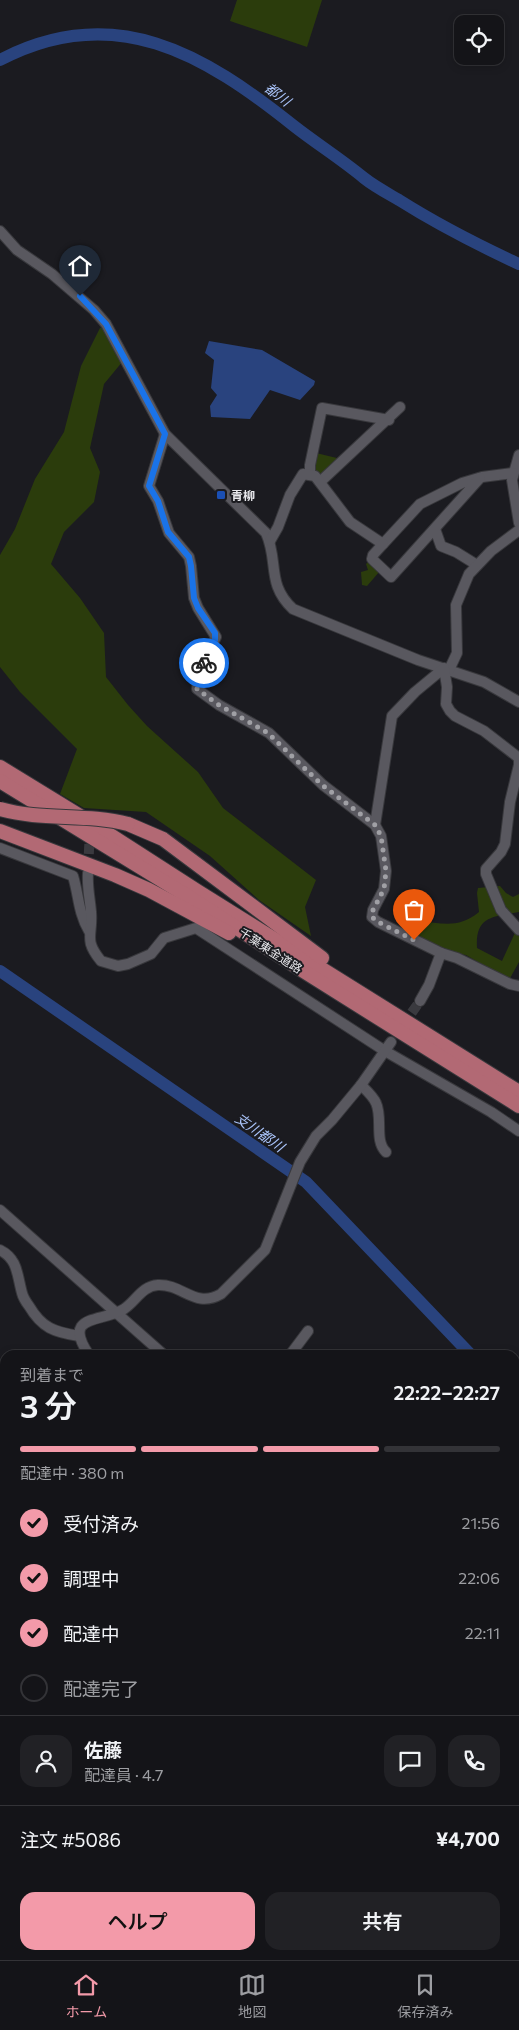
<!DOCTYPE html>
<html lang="ja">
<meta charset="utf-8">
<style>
body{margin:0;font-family:Commissioner,"Noto Sans JP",sans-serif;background:#212125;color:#f1f3f6;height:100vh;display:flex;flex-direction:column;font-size:19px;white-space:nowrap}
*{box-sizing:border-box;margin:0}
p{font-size:16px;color:#9d9ea2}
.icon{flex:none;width:28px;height:28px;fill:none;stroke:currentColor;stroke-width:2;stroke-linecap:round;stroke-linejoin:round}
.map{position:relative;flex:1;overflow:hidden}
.panel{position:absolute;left:0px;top:1350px;width:520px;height:610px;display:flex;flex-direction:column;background:#141418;border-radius:15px 15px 0 0;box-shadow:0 2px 8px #0003,0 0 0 1px #333337}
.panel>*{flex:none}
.tools{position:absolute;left:454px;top:15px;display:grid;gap:10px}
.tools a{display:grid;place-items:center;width:50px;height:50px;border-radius:10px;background:#141418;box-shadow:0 2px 8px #0003,0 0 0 1px #333337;font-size:25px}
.pin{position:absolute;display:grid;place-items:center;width:42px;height:42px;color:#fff;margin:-51px -21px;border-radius:50% 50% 50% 0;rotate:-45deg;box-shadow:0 0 5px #0007}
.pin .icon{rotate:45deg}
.courier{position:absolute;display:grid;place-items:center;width:50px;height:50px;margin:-25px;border:4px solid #1a73e8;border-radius:50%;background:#fff;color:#222;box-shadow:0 1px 6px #0007}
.head em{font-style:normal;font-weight:600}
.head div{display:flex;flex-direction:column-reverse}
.head{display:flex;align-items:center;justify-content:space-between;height:85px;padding:0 20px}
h1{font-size:32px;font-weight:600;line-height:38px}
.bar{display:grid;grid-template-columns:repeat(4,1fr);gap:8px 5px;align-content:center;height:60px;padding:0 20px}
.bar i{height:6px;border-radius:4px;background:#333337}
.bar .current{background:#f39aa9}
.bar p{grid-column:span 4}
.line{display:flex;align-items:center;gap:12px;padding:0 20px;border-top:1px solid #333337}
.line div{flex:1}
.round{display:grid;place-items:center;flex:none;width:52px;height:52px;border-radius:15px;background:#212125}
ol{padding:0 20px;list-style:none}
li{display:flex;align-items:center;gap:15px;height:55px}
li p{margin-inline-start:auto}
li .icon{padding:5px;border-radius:50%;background:#f39aa9;color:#111;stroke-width:4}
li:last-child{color:#9d9ea2}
li i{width:28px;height:28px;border:2px solid #333337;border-radius:50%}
.action{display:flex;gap:10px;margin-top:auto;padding:10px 20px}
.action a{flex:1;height:58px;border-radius:15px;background:#f39aa9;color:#111;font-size:20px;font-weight:600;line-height:58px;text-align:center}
.action a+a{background:#212125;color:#f1f3f6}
.menu{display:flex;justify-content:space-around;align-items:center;height:70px;border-top:1px solid #333337;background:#141418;font-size:14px;color:#9d9ea2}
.menu a{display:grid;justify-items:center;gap:2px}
.menu .current{color:#f39aa9}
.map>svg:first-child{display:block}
.green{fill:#2b3c0c}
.water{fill:#29437e}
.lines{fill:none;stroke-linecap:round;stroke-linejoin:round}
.river{stroke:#29437e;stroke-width:12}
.minor-tunnel{stroke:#3a3a3f;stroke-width:10;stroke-dasharray:10 5;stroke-linecap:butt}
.minor-casing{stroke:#38383c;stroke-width:12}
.highway-casing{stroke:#38383c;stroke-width:16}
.minor{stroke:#59585f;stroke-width:10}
.highway{stroke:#b26974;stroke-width:14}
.highway-bridge-casing{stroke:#38383c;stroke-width:16;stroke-linecap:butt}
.highway-bridge{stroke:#b26974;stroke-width:14}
.done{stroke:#a0a0a5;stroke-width:5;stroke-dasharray:0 9}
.route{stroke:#1a73e8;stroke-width:6}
.transit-dot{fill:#1a4fb4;stroke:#1b1b20;stroke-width:2}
.labels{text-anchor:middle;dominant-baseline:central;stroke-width:4;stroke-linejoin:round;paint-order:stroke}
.poi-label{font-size:12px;font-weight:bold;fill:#e8e8ec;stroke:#1b1b20;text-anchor:start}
.street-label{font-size:12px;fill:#e8e8ec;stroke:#1b1b20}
.water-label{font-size:14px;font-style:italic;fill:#a9c3f9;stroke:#1b1b20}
</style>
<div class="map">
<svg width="519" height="1960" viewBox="0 0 519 1960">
<rect width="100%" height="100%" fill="#1b1b20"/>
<!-- green -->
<g class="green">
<polygon points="237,0 322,0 307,47 230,21"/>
<polygon points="109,322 123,361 104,384 90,448 100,472 94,502 64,532 51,564 80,598 104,633 106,677 128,705 147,726 198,772 223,808 316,880 305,907 311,936 259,900 210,856 146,812 84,808 60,794 77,749 20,692 0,667 0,555 15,529 35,479 64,432 81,366 100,328"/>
<polygon points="316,453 341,459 323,476 317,476 314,471"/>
<polygon points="369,561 380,571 367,586 362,585 361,572 368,570 366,564"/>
<path d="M 500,886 L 506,893 L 513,897 L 519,894 L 519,912 C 493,917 475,916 477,948 L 502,961 L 519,924 L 519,962 L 509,980 L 466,955 L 443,951 L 413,935 L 413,926 L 418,921 C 443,923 458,929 479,912 L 477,893 L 478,888 Z"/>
<polygon points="142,1955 221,1955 220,1960 140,1960"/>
<polygon points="238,1955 444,1955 446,1960 237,1960"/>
</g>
<!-- water -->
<polygon class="water" points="209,341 262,350 315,381 314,385 300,400 270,390 250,419 211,417 210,406 217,395 211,388 214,360 205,353"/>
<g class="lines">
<!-- river -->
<g class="river">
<path d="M 0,60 C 114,0 204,54 294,126 C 317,144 341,159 364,178 C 374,186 387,193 399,200 C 437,224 478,245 519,264"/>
<polyline points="0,971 306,1182 471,1355"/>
<polyline points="515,1401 519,1405"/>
</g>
<!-- minor-tunnel -->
<g class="minor-tunnel">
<polyline points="88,869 90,831"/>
<polyline points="403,1025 420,1001"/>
</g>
<defs>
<g id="minor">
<path d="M 0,231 L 17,250 L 52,274 L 94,310 L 106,324 L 165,434 L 266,533 C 279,562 266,584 293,609 L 418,660 L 484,682 L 519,702"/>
<polyline points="165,434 149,486 158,501 169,533 189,557 191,566 194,598 198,608 216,637 198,676 197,689 219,705 269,733 323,785 375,825 381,836 386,871 384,889 373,910 372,917 378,922 441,953 457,958 510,984 519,986"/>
<polyline points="519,455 512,480 519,523"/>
<polyline points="310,475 310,465 322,408 389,420"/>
<polyline points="320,482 400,407"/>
<polyline points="435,529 441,546 456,552 477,565"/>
<polyline points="270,541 278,527 290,495 303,474 315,476 350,522 383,544 420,504 462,483 482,477 513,473"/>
<polyline points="383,544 373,555 372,559 391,577 480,478"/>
<polyline points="449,670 457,653 456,605 469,574 491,551 519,530"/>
<polyline points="375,825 392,716 415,692 444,668 447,687 446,704 450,711 455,716 484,731 519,758 519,765 510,802 505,844 501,852 486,869 486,874 501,910 519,930"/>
<path d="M 0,848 L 73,876 C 79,896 78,912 89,931"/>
<path d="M 88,873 C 87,887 90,899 91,912 C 93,936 83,939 101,961 L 118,966 L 128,964 L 151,954 L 164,938 L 196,928 L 385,1051 L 491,1112 L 519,1131"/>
<polyline points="420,1001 429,985 441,953"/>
<path d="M 361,1085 C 366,1090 373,1096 376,1103 C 383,1118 374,1141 386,1152"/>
<polyline points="0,1210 164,1355"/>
<path d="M 0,1250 C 18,1259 17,1275 22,1293 C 23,1297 26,1302 29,1306 C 42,1328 54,1332 79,1336"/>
<path d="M 89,1355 C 61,1313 102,1323 124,1309 C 136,1301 142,1286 158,1285 C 183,1284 195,1309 221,1294 L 265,1250 L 300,1162 L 316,1136 L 332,1120 L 361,1085 L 391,1042"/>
<polyline points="290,1355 308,1331"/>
<polyline points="515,1469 517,1468"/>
<polyline points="515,1482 519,1488"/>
<polyline points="515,1604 518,1607 515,1610"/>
<polyline points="515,1637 519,1635"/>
<polyline points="0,1647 5,1642"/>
<polyline points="515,1693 519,1696"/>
<polyline points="515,1731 519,1727"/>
<polyline points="0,1750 5,1742"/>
<polyline points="0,1793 5,1783"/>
<polyline points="515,1795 519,1796"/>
<polyline points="515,1824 519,1818"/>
<polyline points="0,1951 5,1946"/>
<polyline points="59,1960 62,1955"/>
<polyline points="105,1960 108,1955"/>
<polyline points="228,1960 229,1955"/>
<polyline points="456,1960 457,1955"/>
</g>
<g id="highway">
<polyline points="0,767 93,824 197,891 519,1092"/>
<polyline points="0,781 189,897 297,967 519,1106"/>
<polyline points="128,824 163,839 322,958"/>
<polyline points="0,831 115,875 149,890 229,933"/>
</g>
</defs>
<!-- minor casing -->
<use href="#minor" class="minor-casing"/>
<!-- highway casing -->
<use href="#highway" class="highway-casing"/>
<!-- minor -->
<use href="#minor" class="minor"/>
<!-- highway -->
<use href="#highway" class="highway"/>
<defs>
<path id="highway-bridge" d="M 0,809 C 42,821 86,813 128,824"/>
</defs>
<!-- highway-bridge casing -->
<use href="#highway-bridge" class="highway-bridge-casing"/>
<!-- highway-bridge -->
<use href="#highway-bridge" class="highway-bridge"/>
</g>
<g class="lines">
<!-- done -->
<polyline class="done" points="204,663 198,676 197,689 219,705 268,733 322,785 375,825 381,836 386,871 384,889 373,910 372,917 378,922 414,940"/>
<!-- route -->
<polyline class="route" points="80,296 106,324 165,434 149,486 158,501 168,532 189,557 191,566 194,598 198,608 215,633 215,640 204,663"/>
</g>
<!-- markers -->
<rect class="transit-dot" x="216" y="490" width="10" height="10" rx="2.5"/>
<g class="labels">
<!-- poi labels -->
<g class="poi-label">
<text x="231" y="495">青柳</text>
</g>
<!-- street labels -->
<g class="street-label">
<text transform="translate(271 950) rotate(33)">千葉東金道路</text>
</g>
<!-- water labels -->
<g class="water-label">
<text transform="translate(278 94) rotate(37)">都川</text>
<text transform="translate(260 1132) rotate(35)">支川都川</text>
</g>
</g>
</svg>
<div class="tools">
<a><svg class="icon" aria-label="locate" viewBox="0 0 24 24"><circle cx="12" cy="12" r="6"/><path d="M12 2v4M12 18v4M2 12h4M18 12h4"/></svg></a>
</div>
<div class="pin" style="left:414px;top:940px;background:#ea580c"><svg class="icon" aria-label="bag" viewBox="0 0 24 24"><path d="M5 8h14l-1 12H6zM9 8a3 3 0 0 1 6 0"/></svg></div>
<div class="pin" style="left:80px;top:296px;background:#1f2937"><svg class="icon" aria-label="home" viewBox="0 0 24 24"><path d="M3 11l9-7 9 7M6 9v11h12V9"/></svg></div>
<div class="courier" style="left:204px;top:663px"><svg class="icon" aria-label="bike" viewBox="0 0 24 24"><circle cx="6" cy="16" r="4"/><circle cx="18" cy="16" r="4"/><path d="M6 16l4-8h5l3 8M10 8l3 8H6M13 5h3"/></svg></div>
<section class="panel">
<div class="head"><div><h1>3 分</h1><p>到着まで</p></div><em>22:22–22:27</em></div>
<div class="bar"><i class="current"></i><i class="current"></i><i class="current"></i><i></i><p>配達中 · 380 m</p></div>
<ol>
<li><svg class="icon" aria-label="check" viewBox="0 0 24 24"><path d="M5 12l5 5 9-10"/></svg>受付済み<p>21:56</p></li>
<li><svg class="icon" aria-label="check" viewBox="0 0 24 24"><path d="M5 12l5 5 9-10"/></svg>調理中<p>22:06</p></li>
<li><svg class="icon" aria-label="check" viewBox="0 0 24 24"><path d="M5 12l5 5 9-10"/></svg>配達中<p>22:11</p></li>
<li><i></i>配達完了</li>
</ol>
<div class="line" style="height:90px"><a class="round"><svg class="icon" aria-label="person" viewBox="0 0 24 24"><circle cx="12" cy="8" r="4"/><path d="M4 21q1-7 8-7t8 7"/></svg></a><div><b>佐藤</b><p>配達員 · 4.7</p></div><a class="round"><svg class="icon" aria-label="chat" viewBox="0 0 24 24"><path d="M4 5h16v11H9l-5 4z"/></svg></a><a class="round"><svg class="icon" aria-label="phone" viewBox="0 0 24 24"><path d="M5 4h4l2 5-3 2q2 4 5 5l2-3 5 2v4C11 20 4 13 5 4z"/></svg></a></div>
<div class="line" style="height:65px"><div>注文 #5086</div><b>¥4,700</b></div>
<div class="action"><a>ヘルプ</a><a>共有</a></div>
</section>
</div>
<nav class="menu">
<a class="current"><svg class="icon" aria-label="home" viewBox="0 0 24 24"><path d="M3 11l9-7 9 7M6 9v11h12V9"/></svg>ホーム</a>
<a><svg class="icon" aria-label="map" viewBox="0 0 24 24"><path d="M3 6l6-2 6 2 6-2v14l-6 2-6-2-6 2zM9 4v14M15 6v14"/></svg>地図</a>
<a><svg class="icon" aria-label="saved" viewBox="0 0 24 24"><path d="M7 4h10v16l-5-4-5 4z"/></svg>保存済み</a>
</nav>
